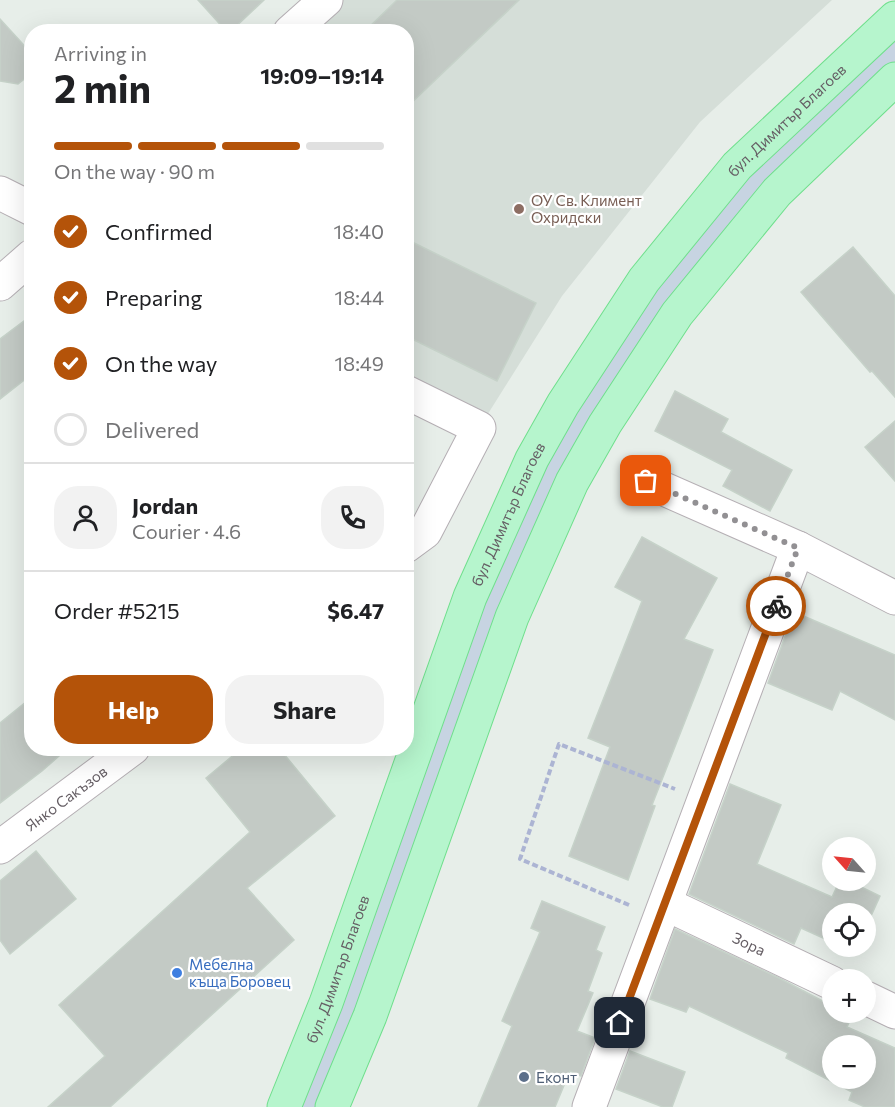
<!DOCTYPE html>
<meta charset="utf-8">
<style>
body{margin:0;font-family:Commissioner,sans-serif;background:#f2f2f2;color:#202124;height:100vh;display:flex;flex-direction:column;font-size:22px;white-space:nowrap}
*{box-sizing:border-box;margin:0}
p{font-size:20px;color:#757577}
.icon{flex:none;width:33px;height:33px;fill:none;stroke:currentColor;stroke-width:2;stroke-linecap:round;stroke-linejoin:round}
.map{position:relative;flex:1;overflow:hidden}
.drawer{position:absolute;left:24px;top:24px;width:390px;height:732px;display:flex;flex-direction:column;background:#fff;border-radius:24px;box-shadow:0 6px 24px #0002}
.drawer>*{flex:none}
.needle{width:39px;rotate:297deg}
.buttons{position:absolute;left:822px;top:837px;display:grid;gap:12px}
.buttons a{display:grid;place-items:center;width:54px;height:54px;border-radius:50%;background:#fff;box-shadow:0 6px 24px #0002;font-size:30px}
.pin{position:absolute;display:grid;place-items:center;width:51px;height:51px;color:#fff;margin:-26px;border-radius:12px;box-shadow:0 3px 9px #0006}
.courier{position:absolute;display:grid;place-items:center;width:60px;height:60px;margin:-30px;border:4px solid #b45309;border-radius:50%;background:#fff;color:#222;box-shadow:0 2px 8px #0007}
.headline em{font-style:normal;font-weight:700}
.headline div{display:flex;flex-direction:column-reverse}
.headline{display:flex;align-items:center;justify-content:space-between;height:102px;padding:0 30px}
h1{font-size:39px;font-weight:700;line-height:45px}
.bar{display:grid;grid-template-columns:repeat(4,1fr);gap:9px 6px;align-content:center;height:72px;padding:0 30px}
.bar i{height:8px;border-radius:4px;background:#e0e0e0}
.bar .current{background:#b45309}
.bar p{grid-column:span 4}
.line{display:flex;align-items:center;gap:15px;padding:0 30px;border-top:2px solid #e0e0e0}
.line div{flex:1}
.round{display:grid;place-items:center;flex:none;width:63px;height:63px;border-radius:24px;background:#f2f2f2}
ol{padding:0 30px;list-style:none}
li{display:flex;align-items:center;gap:18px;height:66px}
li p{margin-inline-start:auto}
li .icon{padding:6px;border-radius:50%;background:#b45309;color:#fff;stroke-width:4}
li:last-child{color:#757577}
li i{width:33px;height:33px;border:3px solid #e0e0e0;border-radius:50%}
.button{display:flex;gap:12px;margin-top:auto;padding:12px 30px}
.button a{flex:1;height:69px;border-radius:24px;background:#b45309;color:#fff;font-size:24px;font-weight:700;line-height:69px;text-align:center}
.button a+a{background:#f2f2f2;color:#202124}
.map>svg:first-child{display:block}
.education{fill:#d5ded8}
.green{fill:#c7d4e2}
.building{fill:#c3cac5;stroke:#c6d2c9;stroke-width:1.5;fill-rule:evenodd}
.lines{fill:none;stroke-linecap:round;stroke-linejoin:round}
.minor-casing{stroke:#b5afb4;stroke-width:35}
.major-casing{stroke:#6fdf8c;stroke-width:35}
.path{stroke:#acb4d3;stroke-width:4;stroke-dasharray:6 3;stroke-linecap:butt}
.minor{stroke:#fff;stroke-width:33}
.major{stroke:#b6f5cd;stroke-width:33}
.done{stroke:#929093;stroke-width:6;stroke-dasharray:0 10.8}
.route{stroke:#b45309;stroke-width:8}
.education-dot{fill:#8d6e63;stroke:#fff;stroke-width:2}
.shop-dot{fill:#3f7fe0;stroke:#fff;stroke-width:2}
.service-dot{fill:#5c6f8a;stroke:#fff;stroke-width:2}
.labels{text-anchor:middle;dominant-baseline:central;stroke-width:4.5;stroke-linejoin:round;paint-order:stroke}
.street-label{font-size:15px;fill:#655e64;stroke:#fff}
.education-label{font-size:15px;fill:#785e54;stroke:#fff;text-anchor:start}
.shop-label{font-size:15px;fill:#366cbe;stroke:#fff;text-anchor:start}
.service-label{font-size:15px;fill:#4e5e75;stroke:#fff;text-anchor:start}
</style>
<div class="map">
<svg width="895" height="1107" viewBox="0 0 895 1107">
<rect width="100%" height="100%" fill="#e7eee9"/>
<!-- education -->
<polygon class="education" points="326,0 832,0 700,122 562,296 479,428 407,392 406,32 290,32"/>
<!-- green -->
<polygon class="green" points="895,18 895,79 777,192 605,424 332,1107 284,1107 470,597 644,280"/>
<!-- building -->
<g class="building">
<polygon points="198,0 264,0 230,32 227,32"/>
<polygon points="397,0 519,0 406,108 406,32 364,32"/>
<polygon points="0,19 32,54 32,73 18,84 0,81"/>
<polygon points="406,239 536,303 497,381 406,336"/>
<polygon points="853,247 895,296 895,397 872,371 870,372 801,292"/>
<polygon points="32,315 32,374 0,399 0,339"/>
<polygon points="675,391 728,419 721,432 792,470 770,511 723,486 732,470 655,431"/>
<polygon points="895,421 895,481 865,447"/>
<polygon points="642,537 717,578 684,639 713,650 652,805 655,806 628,880 569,856 610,747 588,738 642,601 615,587"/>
<polygon points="794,612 895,655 895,720 840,691 832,710 768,683"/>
<polygon points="32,697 32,748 68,748 42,771 0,803 0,723"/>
<polygon points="242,748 279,748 335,816 247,888 294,940 110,1107 48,1107 105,1056 59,1005 250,832 206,778"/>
<polygon points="730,784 781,805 757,864 832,897 840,880 847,880 880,896 866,927 866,914 832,914 832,942 801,928 794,944 689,894"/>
<polygon points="36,851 76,899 10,954 0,940 0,881"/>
<polygon points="542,901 605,927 596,950 602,953 588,991 593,993 577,1031 595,1038 581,1076 570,1071 555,1107 478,1107 512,1026 502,1021 540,932 531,928"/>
<path d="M 675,929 L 779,978 L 832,1006 L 832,1012 L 845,1012 L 852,1016 L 847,1027 L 895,1048 L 895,1107 L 865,1107 L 849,1100 L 852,1092 L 786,1058 L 788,1053 L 689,1006 L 686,1012 L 650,999 ZM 832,1046 L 866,1046 L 866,1078 L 832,1078 Z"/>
<polygon points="630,1051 685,1072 672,1107 663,1107 616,1089"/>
</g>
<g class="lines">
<defs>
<g id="minor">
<polyline points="290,32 326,0"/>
<polyline points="0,193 32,209"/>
<polyline points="0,284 32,256"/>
<polyline points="406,392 479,428 425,532 406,546"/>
<polyline points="646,481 798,548 895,598"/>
<path id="s1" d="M 0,847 L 133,748"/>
<path id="s2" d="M 666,904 L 832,983"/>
<polyline points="866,998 895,1012"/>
<polyline points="589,1107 798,548"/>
</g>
<g id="major">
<path id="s3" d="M 284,1107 L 326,1003 L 470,597 L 532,459 L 563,404 L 644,280 L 737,166 L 895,18"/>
<polyline points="332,1107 370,1016 512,617 572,482 605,424 677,314 777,192 895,79"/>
</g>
</defs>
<!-- minor casing -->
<use href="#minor" class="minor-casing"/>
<!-- major casing -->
<use href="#major" class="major-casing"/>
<!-- path -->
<polyline class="path" points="629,905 520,859 559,744 675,789"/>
<!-- minor -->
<use href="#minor" class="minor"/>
<!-- major -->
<use href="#major" class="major"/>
</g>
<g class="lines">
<!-- done -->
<polyline class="done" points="646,481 798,548 776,606"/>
<!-- route -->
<polyline class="route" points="620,1023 776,606"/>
</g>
<!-- markers -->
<circle class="education-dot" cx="519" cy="209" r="6"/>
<circle class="shop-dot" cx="177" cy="973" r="6"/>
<circle class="service-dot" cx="524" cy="1077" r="6"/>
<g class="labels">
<!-- street labels -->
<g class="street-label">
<text stroke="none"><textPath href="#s3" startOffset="1120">бул. Димитър Благоев</textPath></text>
<text stroke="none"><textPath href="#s3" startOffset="634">бул. Димитър Благоев</textPath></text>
<text stroke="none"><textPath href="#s1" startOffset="82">Янко Сакъзов</textPath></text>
<text stroke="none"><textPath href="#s2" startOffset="92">Зора</textPath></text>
<text stroke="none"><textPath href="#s3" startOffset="148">бул. Димитър Благоев</textPath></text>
</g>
<!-- education labels -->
<g class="education-label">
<text x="531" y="200">ОУ Св. Климент<tspan x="531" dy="17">Охридски</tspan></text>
</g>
<!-- shop labels -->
<g class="shop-label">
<text x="189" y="964">Мебелна<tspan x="189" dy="17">къща Боровец</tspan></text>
</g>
<!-- service labels -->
<g class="service-label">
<text x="536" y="1077">Еконт</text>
</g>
</g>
</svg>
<div class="buttons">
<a><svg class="needle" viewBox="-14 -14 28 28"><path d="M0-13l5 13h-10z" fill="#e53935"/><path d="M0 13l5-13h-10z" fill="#757577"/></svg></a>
<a><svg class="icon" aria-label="locate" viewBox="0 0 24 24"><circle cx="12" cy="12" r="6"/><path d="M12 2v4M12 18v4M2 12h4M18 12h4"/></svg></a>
<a>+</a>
<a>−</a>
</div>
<div class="pin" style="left:646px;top:481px;background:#ea580c"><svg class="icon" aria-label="bag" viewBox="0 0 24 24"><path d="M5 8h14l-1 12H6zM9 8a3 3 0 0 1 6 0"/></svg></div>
<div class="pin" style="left:620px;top:1023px;background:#1f2937"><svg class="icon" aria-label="home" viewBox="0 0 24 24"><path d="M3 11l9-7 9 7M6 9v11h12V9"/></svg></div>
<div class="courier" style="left:776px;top:606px"><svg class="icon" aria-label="bike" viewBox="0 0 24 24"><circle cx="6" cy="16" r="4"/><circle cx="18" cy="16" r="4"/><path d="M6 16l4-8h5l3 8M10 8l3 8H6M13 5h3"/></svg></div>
<section class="drawer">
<div class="headline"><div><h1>2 min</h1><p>Arriving in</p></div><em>19:09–19:14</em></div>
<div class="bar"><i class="current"></i><i class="current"></i><i class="current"></i><i></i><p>On the way · 90 m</p></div>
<ol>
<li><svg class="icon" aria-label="check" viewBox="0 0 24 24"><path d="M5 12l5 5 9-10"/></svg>Confirmed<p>18:40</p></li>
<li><svg class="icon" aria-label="check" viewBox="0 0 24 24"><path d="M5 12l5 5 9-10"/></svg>Preparing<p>18:44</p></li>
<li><svg class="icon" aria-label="check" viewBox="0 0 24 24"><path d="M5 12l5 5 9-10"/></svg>On the way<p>18:49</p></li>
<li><i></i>Delivered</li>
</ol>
<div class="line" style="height:108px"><a class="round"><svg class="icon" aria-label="person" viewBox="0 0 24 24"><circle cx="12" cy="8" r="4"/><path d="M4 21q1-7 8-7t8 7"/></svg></a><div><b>Jordan</b><p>Courier · 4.6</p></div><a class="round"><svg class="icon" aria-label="phone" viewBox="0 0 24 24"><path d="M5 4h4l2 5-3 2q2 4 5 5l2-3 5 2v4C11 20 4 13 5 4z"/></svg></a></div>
<div class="line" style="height:78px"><div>Order #5215</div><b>$6.47</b></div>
<div class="button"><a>Help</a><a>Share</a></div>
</section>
</div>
